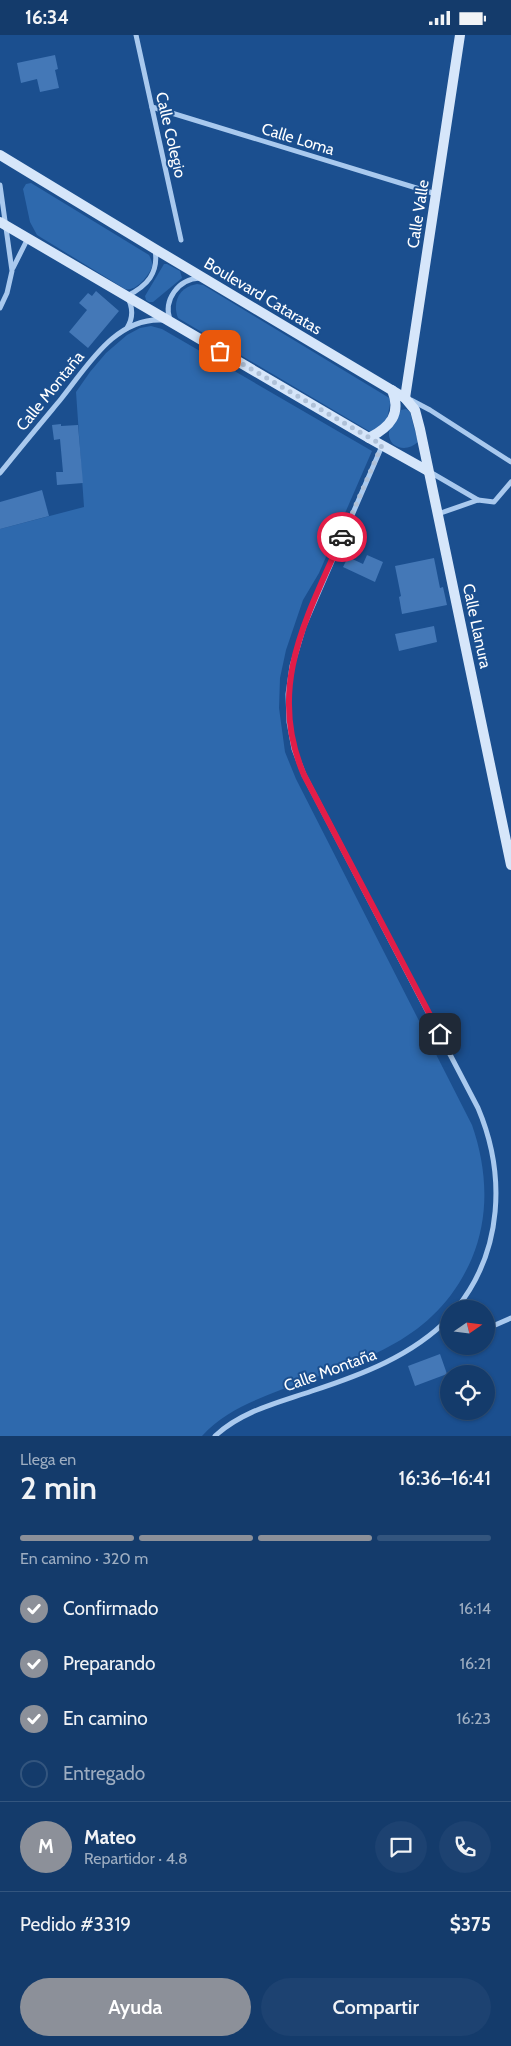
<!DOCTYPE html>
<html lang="es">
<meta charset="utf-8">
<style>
body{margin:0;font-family:Cabin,sans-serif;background:#1d4271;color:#f1f3f6;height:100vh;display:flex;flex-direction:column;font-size:19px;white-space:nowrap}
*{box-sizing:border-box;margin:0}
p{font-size:16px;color:#9dadc1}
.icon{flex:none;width:28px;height:28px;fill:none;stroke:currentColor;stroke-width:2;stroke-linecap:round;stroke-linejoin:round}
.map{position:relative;height:1401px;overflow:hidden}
.sheet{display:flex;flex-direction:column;background:#143b6b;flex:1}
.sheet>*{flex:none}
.needle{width:32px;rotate:76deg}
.controls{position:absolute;left:440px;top:1265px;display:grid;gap:10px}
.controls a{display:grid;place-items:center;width:55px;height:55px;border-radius:50%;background:#143b6b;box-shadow:0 1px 4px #0004,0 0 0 1px #33557e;font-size:25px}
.pin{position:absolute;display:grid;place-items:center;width:42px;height:42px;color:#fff;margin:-21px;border-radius:10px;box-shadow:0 2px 8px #0006}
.courier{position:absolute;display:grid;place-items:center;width:50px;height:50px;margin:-25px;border:4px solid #e11d48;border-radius:50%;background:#fff;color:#222;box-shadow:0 1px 6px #0007}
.summary em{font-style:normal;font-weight:600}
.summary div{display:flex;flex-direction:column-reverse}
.summary{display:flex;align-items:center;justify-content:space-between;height:85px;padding:0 20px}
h1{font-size:32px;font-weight:600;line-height:38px}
.bar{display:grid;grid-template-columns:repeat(4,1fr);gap:8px 5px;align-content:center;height:60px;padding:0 20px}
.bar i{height:6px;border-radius:4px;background:#33557e}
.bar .selected{background:#8c9099}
.bar p{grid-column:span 4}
.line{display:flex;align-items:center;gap:12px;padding:0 20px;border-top:1px solid #33557e}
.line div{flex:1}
.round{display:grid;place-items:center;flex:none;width:52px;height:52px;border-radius:26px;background:#1d4271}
ol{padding:0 20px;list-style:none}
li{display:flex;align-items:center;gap:15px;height:55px}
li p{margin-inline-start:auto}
li .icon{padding:5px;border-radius:50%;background:#8c9099;color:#fff;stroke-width:4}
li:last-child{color:#9dadc1}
li i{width:28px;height:28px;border:2px solid #33557e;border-radius:50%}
.primary-button{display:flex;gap:10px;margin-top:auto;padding:10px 20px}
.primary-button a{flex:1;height:58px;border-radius:30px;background:#8c9099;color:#fff;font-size:20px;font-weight:600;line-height:58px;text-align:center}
.primary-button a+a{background:#1d4271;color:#f1f3f6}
.status{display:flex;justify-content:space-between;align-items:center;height:35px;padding:0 25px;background:#143b6b;direction:ltr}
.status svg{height:14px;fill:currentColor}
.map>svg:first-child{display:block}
.green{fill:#2e69ad}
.building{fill:#4478b7}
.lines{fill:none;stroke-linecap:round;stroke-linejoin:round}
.street{stroke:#a9c9ee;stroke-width:5}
.secondary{stroke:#d6e6fa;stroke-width:10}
.done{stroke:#afc1d8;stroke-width:5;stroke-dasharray:0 9}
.route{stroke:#e11d48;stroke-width:6}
.labels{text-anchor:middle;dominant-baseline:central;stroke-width:4;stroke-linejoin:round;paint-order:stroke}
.street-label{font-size:16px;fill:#fff;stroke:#1b4f8f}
</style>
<div class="status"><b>16:34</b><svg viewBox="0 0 49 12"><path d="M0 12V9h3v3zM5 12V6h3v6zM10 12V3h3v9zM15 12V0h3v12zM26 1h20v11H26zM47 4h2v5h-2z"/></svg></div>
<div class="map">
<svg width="511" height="1401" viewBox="0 0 511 1401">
<rect width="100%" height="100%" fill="#1b4f8f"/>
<!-- green -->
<g class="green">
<path d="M 31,148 L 149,220 C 151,224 153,228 152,232 C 148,242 135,257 125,254 L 37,200 L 30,187 L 23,154 L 26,149 Z"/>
<polygon points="164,229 167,229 180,236 182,243 153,267 149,267 146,265 145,261"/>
<path d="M 197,249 L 203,250 L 391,364 L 387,384 L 374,399 L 178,283 C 172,267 179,252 197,249 Z"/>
<path d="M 151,291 L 162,294 L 372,416 L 319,538 L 303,565 L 286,615 L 280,643 L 279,673 L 285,717 L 296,744 L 472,1090 C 487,1133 490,1180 472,1223 C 436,1307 362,1325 283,1354 C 253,1366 225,1376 202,1401 L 0,1401 L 0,494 L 84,472 L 76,357 L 90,337 L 106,318 L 127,300 L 140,293 Z"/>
<path d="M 406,374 L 410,377 L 418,407 C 410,414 401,415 393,409 C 383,397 394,386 401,375 Z"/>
</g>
<!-- building -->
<g class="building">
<polygon points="55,20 58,34 55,35 59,53 40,57 37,44 21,48 17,28"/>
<polygon points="96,256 119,276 88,313 69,297 87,275 79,268 88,258 92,261"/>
<polygon points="61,389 61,391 78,390 83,448 57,450 56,437 63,437 60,404 54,405 52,390"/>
<polygon points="42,455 49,481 0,494 0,467"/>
<polygon points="367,520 383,527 375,547 343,532 348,522 363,529"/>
<polygon points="434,523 440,553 443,552 447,570 402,579 399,562 401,561 395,531"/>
<polygon points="434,591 437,607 399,616 395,599"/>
<polygon points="440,1319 447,1339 415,1351 408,1331"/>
</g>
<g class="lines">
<!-- street -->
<g class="street">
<polyline points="136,0 181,205"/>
<polyline points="152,72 436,159"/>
<polyline points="0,150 12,236 7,258 0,273"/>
<polyline points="13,233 28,203"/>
<path d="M 170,285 C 163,265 178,244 200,243"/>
<path d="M 127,293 C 134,282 133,272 127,261 C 147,251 159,238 155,215"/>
<polyline points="411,365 430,375 511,427"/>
<path d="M 382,411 L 304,591 L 292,631 L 288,659 L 289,687 L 294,714 L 304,740 L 478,1073 C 506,1139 503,1216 456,1274"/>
<polyline points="430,437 478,465"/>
<path d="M 0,438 C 20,413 41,388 61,364 C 87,332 115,282 163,285"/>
<polyline points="438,479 478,465 494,467 511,447"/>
<polyline points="486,1294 511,1283"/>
<path d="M 215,1401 C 242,1376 277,1368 312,1356 C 361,1340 412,1321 449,1283"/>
</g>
<!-- secondary -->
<g class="secondary">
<polyline points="0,120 155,214 405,363 415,375 420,394 511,830"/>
<polyline points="0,187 369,403 428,436"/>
<polyline points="405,363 460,0"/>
<path d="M 369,403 C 390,392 402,379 392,355"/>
</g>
</g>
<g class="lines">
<!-- done -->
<polyline class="done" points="220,316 382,410 342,502"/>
<!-- route -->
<path class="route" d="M 342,502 C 307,582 266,652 304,740 L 440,999"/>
</g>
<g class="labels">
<!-- street labels -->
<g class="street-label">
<text transform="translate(171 100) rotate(77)">Calle Colegio</text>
<text transform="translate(298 104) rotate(17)">Calle Loma</text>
<text transform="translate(418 179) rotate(-81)">Calle Valle</text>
<text transform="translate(263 261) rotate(31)">Boulevard Cataratas</text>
<text transform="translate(50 356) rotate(-51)">Calle Montaña</text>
<text transform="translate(477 591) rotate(78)">Calle Llanura</text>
<text transform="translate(330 1335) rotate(-20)">Calle Montaña</text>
</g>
</g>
</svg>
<div class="controls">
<a><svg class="needle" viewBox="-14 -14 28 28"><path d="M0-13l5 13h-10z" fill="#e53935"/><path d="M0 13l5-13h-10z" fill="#9dadc1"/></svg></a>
<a><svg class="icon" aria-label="locate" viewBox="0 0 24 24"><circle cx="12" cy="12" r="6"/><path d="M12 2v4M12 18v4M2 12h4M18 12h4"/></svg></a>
</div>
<div class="pin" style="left:220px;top:316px;background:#ea580c"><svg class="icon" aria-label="bag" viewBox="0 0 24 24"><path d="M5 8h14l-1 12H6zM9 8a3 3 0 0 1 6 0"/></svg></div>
<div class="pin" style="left:440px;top:999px;background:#1f2937"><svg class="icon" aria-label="home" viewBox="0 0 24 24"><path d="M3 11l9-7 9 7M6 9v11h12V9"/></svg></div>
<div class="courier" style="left:342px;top:502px"><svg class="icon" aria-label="car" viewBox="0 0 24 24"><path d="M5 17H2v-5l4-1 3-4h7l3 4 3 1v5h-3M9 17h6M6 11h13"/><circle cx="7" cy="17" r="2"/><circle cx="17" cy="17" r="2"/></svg></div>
</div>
<section class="sheet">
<div class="summary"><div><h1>2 min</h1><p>Llega en</p></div><em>16:36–16:41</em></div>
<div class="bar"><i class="selected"></i><i class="selected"></i><i class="selected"></i><i></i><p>En camino · 320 m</p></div>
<ol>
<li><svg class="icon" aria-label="check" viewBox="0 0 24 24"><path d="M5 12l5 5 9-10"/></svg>Confirmado<p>16:14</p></li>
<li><svg class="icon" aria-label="check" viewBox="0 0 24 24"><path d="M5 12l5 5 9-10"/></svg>Preparando<p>16:21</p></li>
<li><svg class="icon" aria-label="check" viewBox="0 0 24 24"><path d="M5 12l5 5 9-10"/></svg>En camino<p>16:23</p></li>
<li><i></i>Entregado</li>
</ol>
<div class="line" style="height:90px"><b class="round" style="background:#8c9099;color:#fff">M</b><div><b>Mateo</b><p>Repartidor · 4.8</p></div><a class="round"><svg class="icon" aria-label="chat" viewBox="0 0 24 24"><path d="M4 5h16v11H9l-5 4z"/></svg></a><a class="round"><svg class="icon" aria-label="phone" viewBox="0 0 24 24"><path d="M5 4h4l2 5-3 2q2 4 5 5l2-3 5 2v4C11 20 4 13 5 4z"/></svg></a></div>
<div class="line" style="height:65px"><div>Pedido #3319</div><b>$375</b></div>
<div class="primary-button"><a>Ayuda</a><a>Compartir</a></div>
</section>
